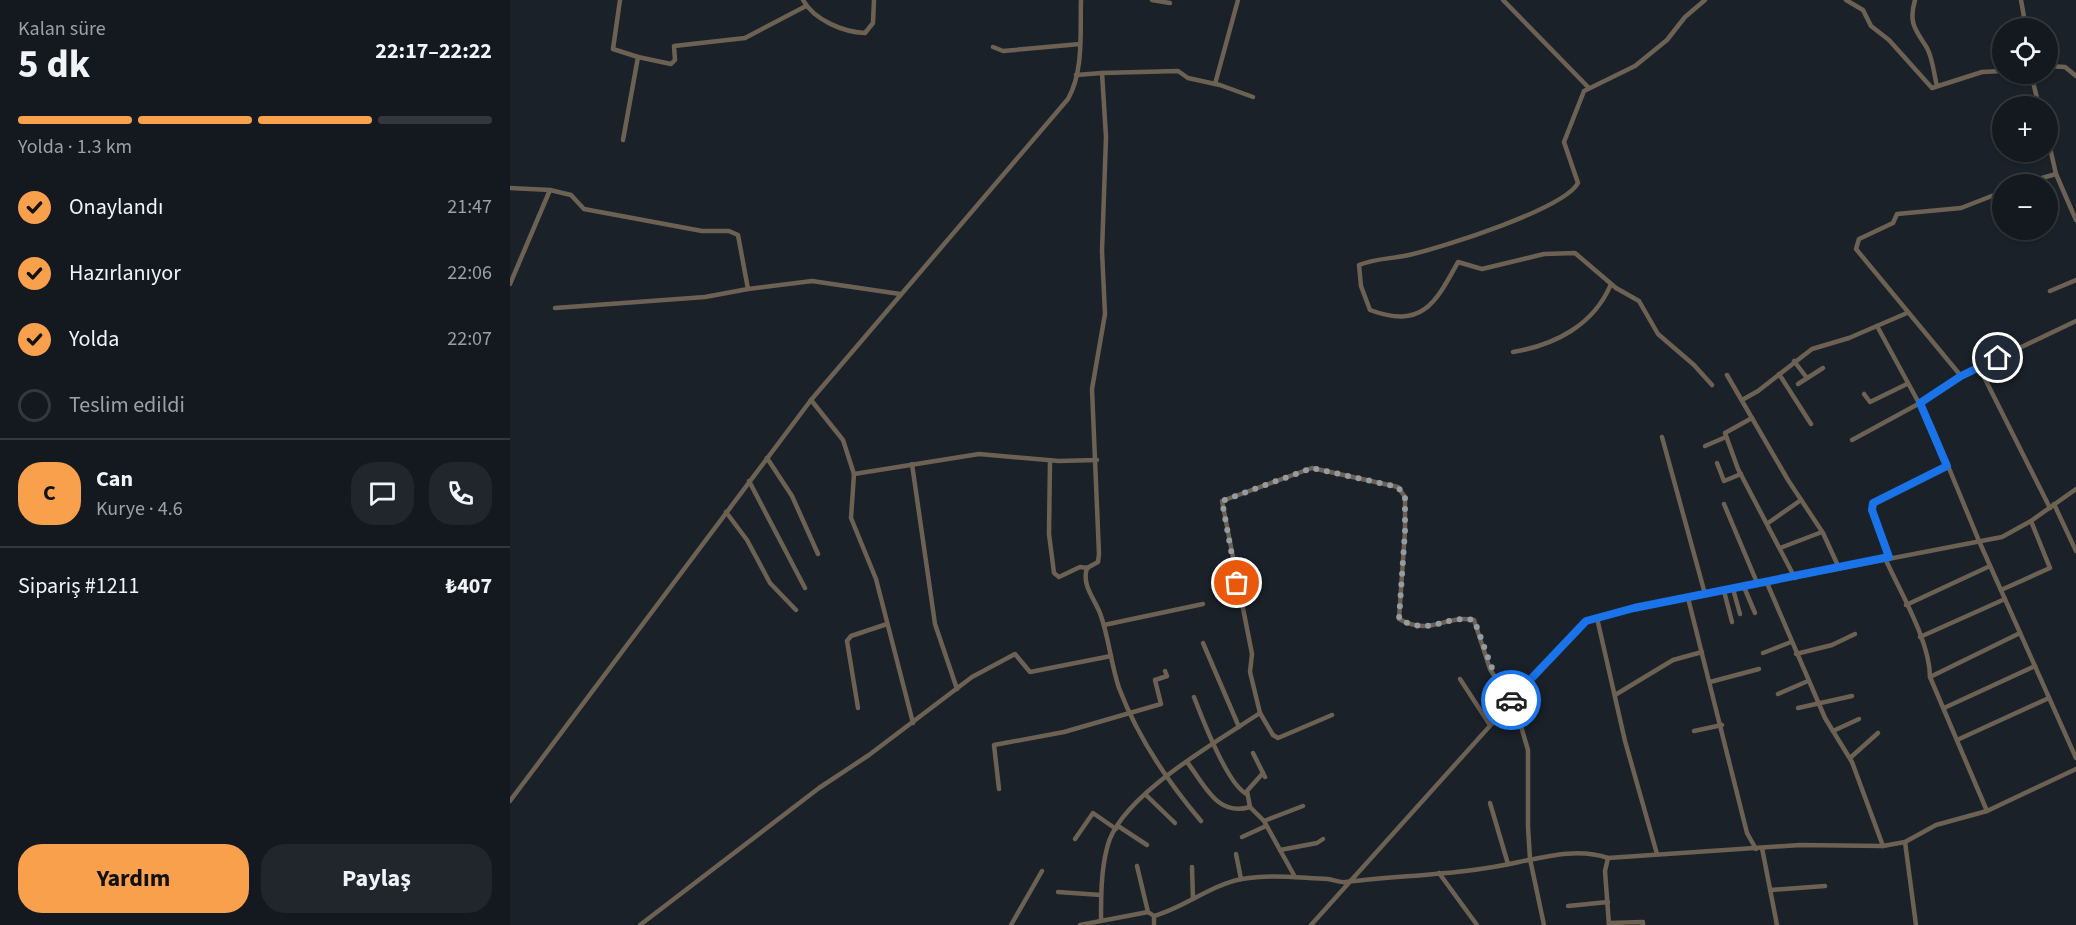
<!DOCTYPE html>
<html lang="tr">
<meta charset="utf-8">
<style>
body{margin:0;font-family:"Source Sans 3",sans-serif;background:#21262c;color:#f1f3f6;height:100vh;display:flex;flex-direction:column;font-size:22px;white-space:nowrap}
*{box-sizing:border-box;margin:0}
p{font-size:20px;color:#9da0a4}
.icon{flex:none;width:33px;height:33px;fill:none;stroke:currentColor;stroke-width:2;stroke-linecap:round;stroke-linejoin:round}
.map{position:relative;flex:1;overflow:hidden}
.side{display:flex;flex-direction:column;background:#14191f;width:510px}
.side>*{flex:none}
.controls{position:absolute;left:1482px;top:18px;display:grid;gap:12px}
.controls a{display:grid;place-items:center;width:66px;height:66px;border-radius:50%;background:#14191f;box-shadow:0 2px 4px #0004,0 0 0 2px #33383d;font-size:30px}
.pin{position:absolute;display:grid;place-items:center;width:51px;height:51px;color:#fff;margin:-26px;border:3px solid #fff;border-radius:50%;box-shadow:0 2px 6px #0007}
.courier{position:absolute;display:grid;place-items:center;width:60px;height:60px;margin:-30px;border:4px solid #1a73e8;border-radius:50%;background:#fff;color:#222;box-shadow:0 2px 8px #0007}
.headline em{font-style:normal;font-weight:700}
.headline div{display:flex;flex-direction:column-reverse}
.headline{display:flex;align-items:center;justify-content:space-between;height:102px;padding:0 18px}
h1{font-size:39px;font-weight:700;line-height:45px}
.bar{display:grid;grid-template-columns:repeat(4,1fr);gap:9px 6px;align-content:center;height:72px;padding:0 18px}
.bar i{height:8px;border-radius:4px;background:#33383d}
.bar .selected{background:#f9a04c}
.bar p{grid-column:span 4}
.line{display:flex;align-items:center;gap:15px;padding:0 18px;border-top:2px solid #33383d}
.line div{flex:1}
.round{display:grid;place-items:center;flex:none;width:63px;height:63px;border-radius:24px;background:#21262c}
ol{padding:0 18px;list-style:none}
li{display:flex;align-items:center;gap:18px;height:66px}
li p{margin-inline-start:auto}
li .icon{padding:6px;border-radius:50%;background:#f9a04c;color:#111;stroke-width:4}
li:last-child{color:#9da0a4}
li i{width:33px;height:33px;border:3px solid #33383d;border-radius:50%}
.primary-button{display:flex;gap:12px;margin-top:auto;padding:12px 18px}
.primary-button a{flex:1;height:69px;border-radius:24px;background:#f9a04c;color:#111;font-size:24px;font-weight:700;line-height:69px;text-align:center}
.primary-button a+a{background:#21262c;color:#f1f3f6}
main{display:flex;flex:1;min-height:0}
.map>svg:first-child{display:block}
.lines{fill:none;stroke-linecap:round;stroke-linejoin:round}
.minor{stroke:#6d6154;stroke-width:4.5}
.done{stroke:#969ba1;stroke-width:6;stroke-dasharray:0 10.8}
.route{stroke:#1a73e8;stroke-width:8}
</style>
<main>
<section class="side">
<div class="headline"><div><h1>5 dk</h1><p>Kalan süre</p></div><em>22:17–22:22</em></div>
<div class="bar"><i class="selected"></i><i class="selected"></i><i class="selected"></i><i></i><p>Yolda · 1.3 km</p></div>
<ol>
<li><svg class="icon" aria-label="check" viewBox="0 0 24 24"><path d="M5 12l5 5 9-10"/></svg>Onaylandı<p>21:47</p></li>
<li><svg class="icon" aria-label="check" viewBox="0 0 24 24"><path d="M5 12l5 5 9-10"/></svg>Hazırlanıyor<p>22:06</p></li>
<li><svg class="icon" aria-label="check" viewBox="0 0 24 24"><path d="M5 12l5 5 9-10"/></svg>Yolda<p>22:07</p></li>
<li><i></i>Teslim edildi</li>
</ol>
<div class="line" style="height:108px"><b class="round" style="background:#f9a04c;color:#111">C</b><div><b>Can</b><p>Kurye · 4.6</p></div><a class="round"><svg class="icon" aria-label="chat" viewBox="0 0 24 24"><path d="M4 5h16v11H9l-5 4z"/></svg></a><a class="round"><svg class="icon" aria-label="phone" viewBox="0 0 24 24"><path d="M5 4h4l2 5-3 2q2 4 5 5l2-3 5 2v4C11 20 4 13 5 4z"/></svg></a></div>
<div class="line" style="height:78px"><div>Sipariş #1211</div><b>₺407</b></div>
<div class="primary-button"><a>Yardım</a><a>Paylaş</a></div>
</section>
<div class="map">
<svg width="1566" height="925" viewBox="0 0 1566 925">
<rect width="100%" height="100%" fill="#1a2129"/>
<g class="lines">
<!-- minor -->
<g class="minor">
<polyline points="110,0 103,49 128,57 113,140"/>
<path d="M 293,0 C 304,20 333,32 355,33 L 363,23 L 364,0"/>
<polyline points="642,0 660,3"/>
<polyline points="993,0 1078,87"/>
<path d="M 1195,0 L 1175,17 L 1157,40 L 1125,66 L 1074,91 L 1054,142 L 1068,183 C 1054,209 931,248 899,255 C 882,259 866,258 849,265 L 851,286 L 860,310 C 912,329 925,304 948,262 L 972,269 L 1034,254 L 1065,253 L 1106,288 L 1129,301 L 1148,334 L 1184,365 L 1202,385"/>
<polyline points="1336,0 1353,10 1361,26 1379,40 1422,88 1472,72 1492,71"/>
<path d="M 1405,0 C 1398,24 1406,30 1417,48 C 1423,59 1424,75 1427,86"/>
<polyline points="1511,0 1516,28"/>
<polyline points="483,47 493,51 570,44"/>
<polyline points="128,57 161,64 165,60 164,46 235,38 296,6"/>
<polyline points="1538,66 1555,67 1566,76"/>
<polyline points="592,73 668,71 678,78 710,85 743,97"/>
<polyline points="1521,74 1529,106"/>
<path d="M 566,75 L 592,73 L 596,137 L 592,251 L 595,314 L 582,389 L 589,554 L 588,562 L 577,568 C 571,586 586,600 591,616 C 599,639 601,664 609,688 C 628,738 657,781 691,821"/>
<polyline points="705,84 728,0"/>
<polyline points="1538,139 1546,174 1566,220"/>
<polyline points="1511,184 1546,174"/>
<polyline points="0,188 40,190"/>
<polyline points="1492,192 1451,208 1387,214 1383,223 1349,239 1346,249 1451,376 1566,321"/>
<polyline points="0,284 40,190 61,195 74,209 192,231 219,231 228,235 238,289 302,281 390,294"/>
<polyline points="1540,291 1566,280"/>
<polyline points="45,308 195,297 238,289"/>
<polyline points="1367,326 1422,427 1469,541 1566,758"/>
<path d="M 1003,352 C 1045,345 1084,325 1101,284"/>
<polyline points="1284,361 1297,378"/>
<polyline points="1469,367 1540,508"/>
<polyline points="1269,374 1301,424"/>
<polyline points="1217,375 1278,480 1313,533 1329,568"/>
<polyline points="1288,384 1313,368"/>
<polyline points="1354,394 1360,402 1397,384"/>
<polyline points="301,400 333,440 344,474 469,454 549,461 587,460"/>
<polyline points="1232,400 1248,391 1302,349 1339,338 1397,313"/>
<polyline points="1242,418 1215,433 1228,469 1285,578"/>
<polyline points="1152,437 1195,594"/>
<polyline points="1342,440 1410,403 1451,376"/>
<polyline points="1195,446 1216,437"/>
<polyline points="257,458 282,496 308,554"/>
<polyline points="540,460 539,534 544,573 549,577 570,567 578,568"/>
<polyline points="1207,463 1214,481 1231,474"/>
<polyline points="402,464 425,624 447,689"/>
<polyline points="344,474 341,518 366,579 403,723"/>
<polyline points="239,481 295,588"/>
<polyline points="1214,504 1248,585"/>
<polyline points="1544,504 1566,551"/>
<polyline points="216,512 237,540 260,583 286,610"/>
<polyline points="1258,523 1291,500"/>
<polyline points="1270,548 1312,532"/>
<polyline points="1379,557 1363,510 1363,503 1437,466"/>
<path d="M 1375,558 C 1390,592 1420,641 1420,677 L 1477,811"/>
<polyline points="1257,583 1315,718 1342,762 1373,846"/>
<polyline points="1234,587 1245,613"/>
<polyline points="1223,589 1230,614"/>
<polyline points="1491,590 1540,568 1521,521"/>
<polyline points="1214,591 1222,622"/>
<polyline points="1178,598 1237,833 1246,849"/>
<polyline points="1396,605 1480,566"/>
<polyline points="1087,618 1115,741 1147,854"/>
<polyline points="594,625 693,604"/>
<polyline points="1410,637 1495,599"/>
<polyline points="693,643 729,727"/>
<polyline points="1253,653 1281,642"/>
<polyline points="1286,654 1322,645 1345,634"/>
<polyline points="1420,677 1510,633"/>
<polyline points="950,679 980,725"/>
<polyline points="1200,682 1249,669"/>
<polyline points="1268,694 1298,681"/>
<polyline points="1105,695 1163,660 1192,652"/>
<path d="M 684,697 C 692,718 718,786 737,794"/>
<polyline points="1003,699 1018,750 1018,827 1020,859 1034,925"/>
<polyline points="348,708 337,641 341,636 377,624"/>
<polyline points="1288,708 1342,696"/>
<polyline points="1434,708 1525,666"/>
<polyline points="750,713 763,735 768,738 822,715"/>
<polyline points="1184,731 1212,725"/>
<polyline points="1323,731 1349,719"/>
<polyline points="1447,740 1539,698"/>
<polyline points="743,753 755,777"/>
<polyline points="1340,758 1368,733"/>
<path d="M 677,762 C 695,785 707,817 740,807 L 754,821 L 785,877"/>
<polyline points="489,789 484,745 554,732 651,704 645,680 657,676 655,671"/>
<polyline points="636,795 665,823"/>
<path d="M 0,801 L 301,400 L 558,99 C 574,71 570,31 571,0"/>
<polyline points="980,803 998,864"/>
<polyline points="740,807 737,791 753,773"/>
<polyline points="754,821 793,806"/>
<polyline points="608,826 637,845"/>
<polyline points="732,837 756,826"/>
<polyline points="565,839 583,813 606,829"/>
<polyline points="1395,842 1406,925"/>
<polyline points="1252,848 1267,925"/>
<polyline points="770,850 807,843 813,839"/>
<polyline points="726,854 731,879"/>
<polyline points="1098,858 1095,871 1099,925"/>
<polyline points="627,866 638,912"/>
<polyline points="682,867 683,899"/>
<polyline points="929,873 967,925"/>
<polyline points="1261,890 1315,886"/>
<polyline points="548,892 591,895"/>
<polyline points="1058,906 1098,902"/>
<path d="M 591,921 C 591,897 591,871 597,848 C 608,797 708,741 750,713 L 740,672 L 742,654 L 712,501 L 802,468 L 888,487 L 895,497 L 895,531 L 889,619 C 921,637 935,614 964,620 L 980,669 L 1000,702"/>
<polyline points="1099,923 1133,922 1133,925"/>
<polyline points="130,925 309,788 359,755 462,677 505,654 520,672 601,656"/>
<polyline points="501,925 532,871"/>
<polyline points="570,925 638,912 644,916"/>
<path d="M 644,925 L 644,916 C 674,908 700,885 732,879 C 761,874 789,878 818,879 C 824,880 830,883 836,882 C 893,875 952,875 1009,862 C 1038,856 1069,848 1098,858 L 1290,845 L 1373,846 L 1395,842 L 1426,825 L 1477,811 L 1566,769"/>
<polyline points="801,925 1067,629 1076,621 1124,608 1492,537 1521,521 1566,489"/>
</g>
</g>
<g class="lines">
<!-- done -->
<path class="done" d="M 727,583 L 712,501 L 802,468 L 888,487 L 895,497 L 895,531 L 889,619 C 921,637 935,614 964,620 C 976,649 982,676 1000,702 L 1001,700"/>
<!-- route -->
<polyline class="route" points="1001,700 1076,621 1124,608 1379,557 1362,510 1363,503 1437,466 1410,403 1451,376 1488,358"/>
</g>
</svg>
<div class="controls">
<a><svg class="icon" aria-label="locate" viewBox="0 0 24 24"><circle cx="12" cy="12" r="6"/><path d="M12 2v4M12 18v4M2 12h4M18 12h4"/></svg></a>
<a>+</a>
<a>−</a>
</div>
<div class="pin" style="left:727px;top:583px;background:#ea580c"><svg class="icon" aria-label="bag" viewBox="0 0 24 24"><path d="M5 8h14l-1 12H6zM9 8a3 3 0 0 1 6 0"/></svg></div>
<div class="pin" style="left:1488px;top:358px;background:#1f2937"><svg class="icon" aria-label="home" viewBox="0 0 24 24"><path d="M3 11l9-7 9 7M6 9v11h12V9"/></svg></div>
<div class="courier" style="left:1001px;top:700px"><svg class="icon" aria-label="car" viewBox="0 0 24 24"><path d="M5 17H2v-5l4-1 3-4h7l3 4 3 1v5h-3M9 17h6M6 11h13"/><circle cx="7" cy="17" r="2"/><circle cx="17" cy="17" r="2"/></svg></div>
</div>
</main>
